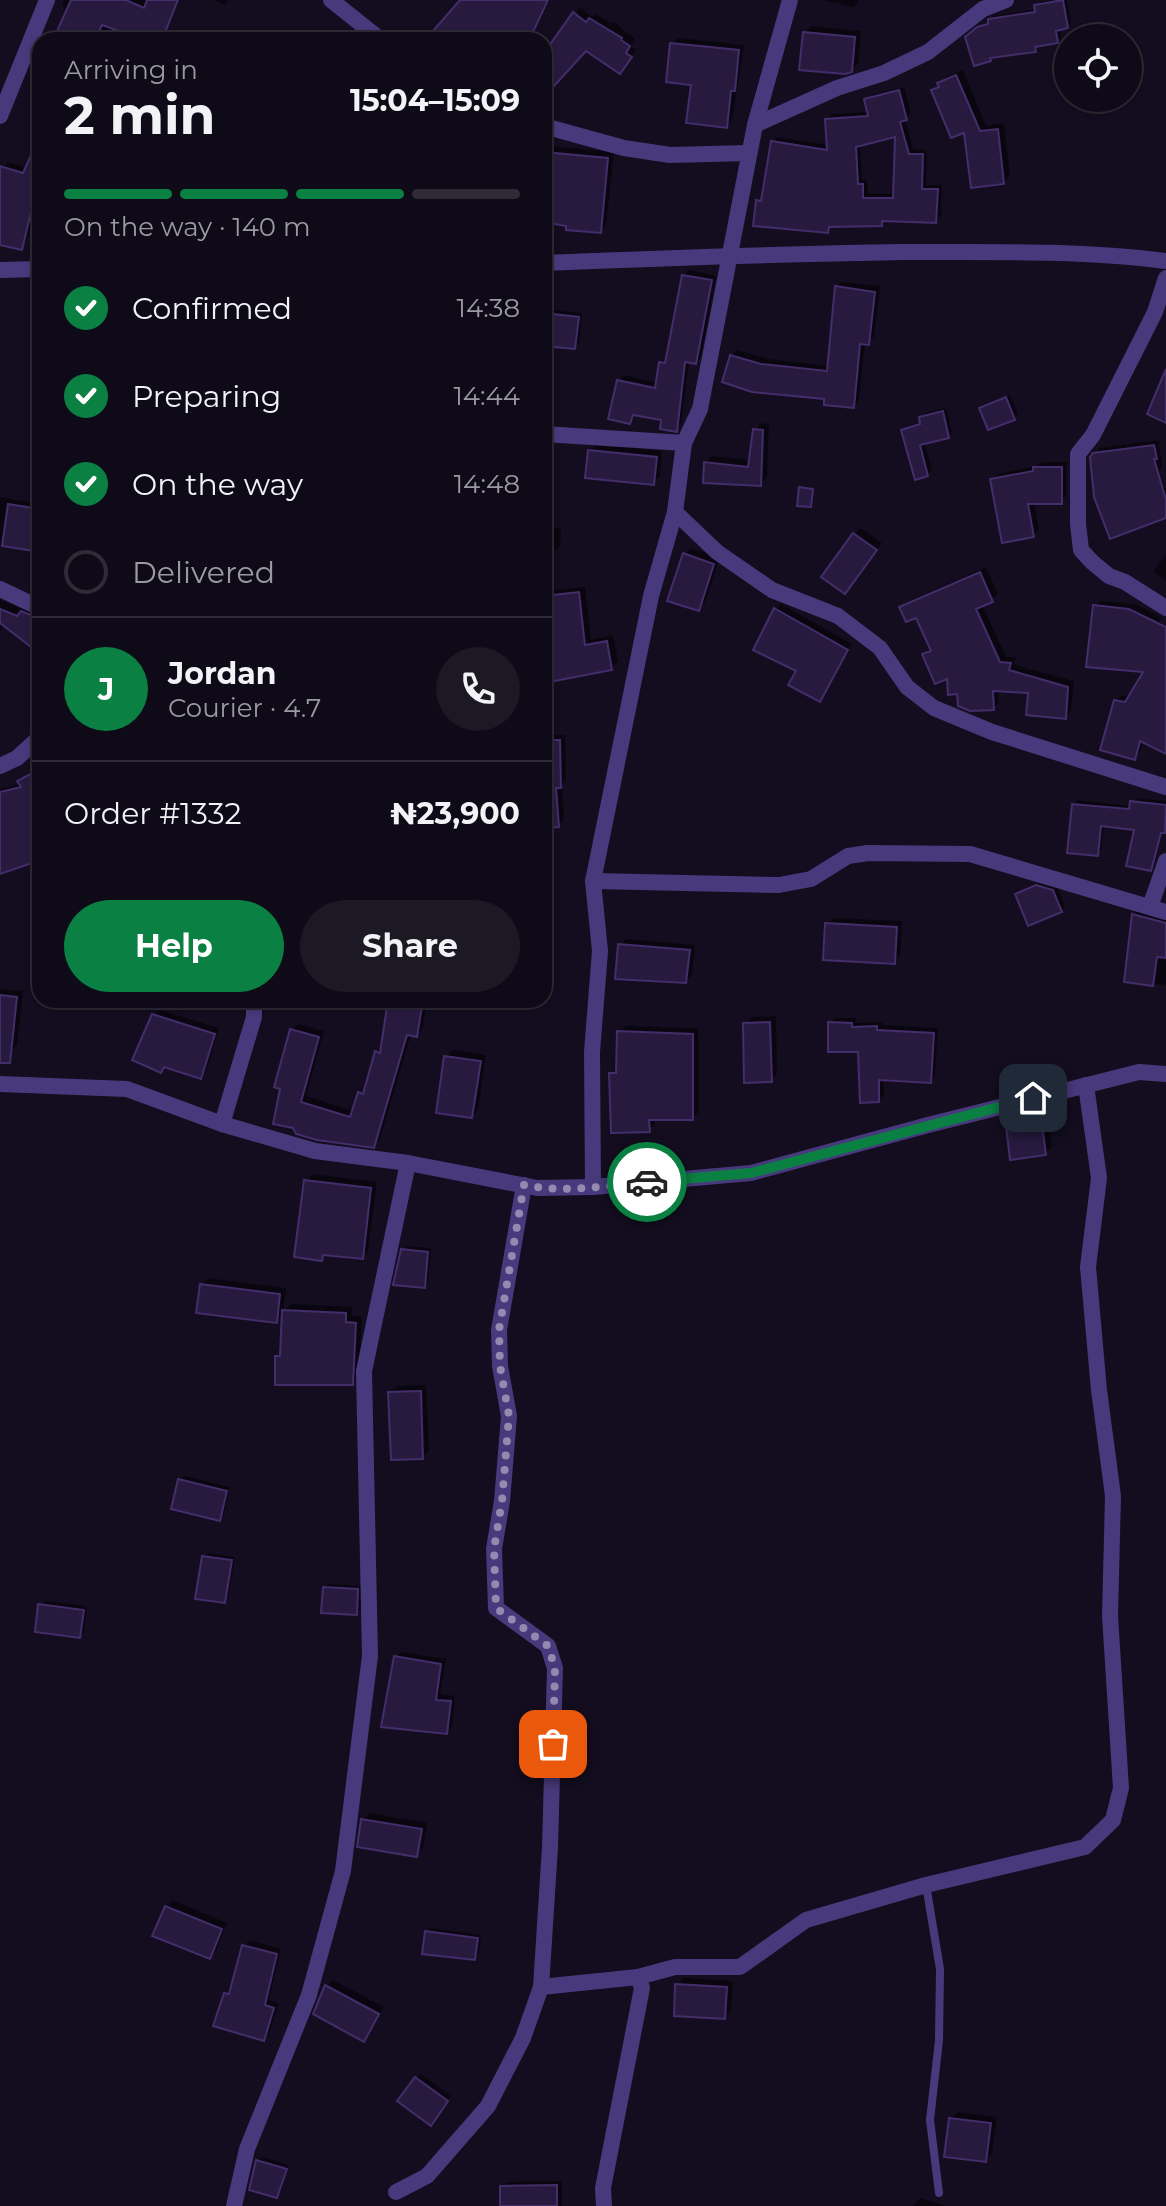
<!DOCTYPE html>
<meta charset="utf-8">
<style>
body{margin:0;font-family:Montserrat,sans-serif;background:#1c1824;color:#f1f3f6;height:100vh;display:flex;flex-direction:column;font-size:30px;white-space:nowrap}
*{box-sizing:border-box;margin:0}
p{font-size:26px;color:#9b9aa1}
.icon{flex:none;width:44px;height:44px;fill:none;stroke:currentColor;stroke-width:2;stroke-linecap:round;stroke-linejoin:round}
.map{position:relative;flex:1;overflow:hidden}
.panel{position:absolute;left:32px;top:32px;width:520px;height:976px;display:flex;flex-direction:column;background:#0e0a17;border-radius:24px;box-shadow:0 2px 6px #0004,0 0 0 2px #2e2b36}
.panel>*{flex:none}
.fabs{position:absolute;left:1054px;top:24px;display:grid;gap:16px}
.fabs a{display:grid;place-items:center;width:88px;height:88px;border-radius:50%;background:#0e0a17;box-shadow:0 2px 6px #0004,0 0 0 2px #2e2b36;font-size:40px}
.pin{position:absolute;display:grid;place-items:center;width:68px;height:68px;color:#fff;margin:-34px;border-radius:16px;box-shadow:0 4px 12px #0006}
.courier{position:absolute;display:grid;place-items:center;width:80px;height:80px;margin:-40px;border:6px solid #0b8043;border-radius:50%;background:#fff;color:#222;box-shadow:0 2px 10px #0007}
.summary em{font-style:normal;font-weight:700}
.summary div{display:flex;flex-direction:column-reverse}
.summary{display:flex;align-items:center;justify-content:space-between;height:136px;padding:0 32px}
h1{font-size:52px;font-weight:700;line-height:60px}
.bar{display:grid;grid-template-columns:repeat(4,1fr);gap:12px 8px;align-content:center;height:96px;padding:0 32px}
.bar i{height:10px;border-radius:6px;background:#2e2b36}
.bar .on{background:#0b8043}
.bar p{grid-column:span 4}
.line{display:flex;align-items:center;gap:20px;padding:0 32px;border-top:2px solid #2e2b36}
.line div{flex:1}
.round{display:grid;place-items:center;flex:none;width:84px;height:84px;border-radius:42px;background:#1c1824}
ol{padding:0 32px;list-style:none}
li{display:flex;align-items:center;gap:24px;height:88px}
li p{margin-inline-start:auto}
li .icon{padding:8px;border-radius:50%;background:#0b8043;color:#fff;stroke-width:4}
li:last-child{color:#9b9aa1}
li i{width:44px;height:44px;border:4px solid #2e2b36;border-radius:50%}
.cta{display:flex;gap:16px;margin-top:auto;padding:16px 32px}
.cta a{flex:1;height:92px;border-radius:48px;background:#0b8043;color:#fff;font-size:32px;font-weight:700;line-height:92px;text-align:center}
.cta a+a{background:#1c1824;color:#f1f3f6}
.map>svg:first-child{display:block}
.shadow{fill:#0007;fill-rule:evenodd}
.building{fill:#281a3f;stroke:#432d6a;stroke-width:2;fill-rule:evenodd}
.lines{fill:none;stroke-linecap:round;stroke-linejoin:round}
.lane{stroke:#473a7c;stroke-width:8}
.street{stroke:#473a7c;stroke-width:16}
.done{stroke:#948aaf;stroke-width:8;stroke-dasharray:0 14.4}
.route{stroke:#0b8043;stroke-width:10}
</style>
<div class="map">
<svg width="1166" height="2206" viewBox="0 0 1166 2206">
<rect width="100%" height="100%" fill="#130d1f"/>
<!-- shadow -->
<g class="shadow">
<polygon points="64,0 180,0 162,40 150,40 127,31 123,40 57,40 69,9 62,6"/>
<polygon points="215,0 229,0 224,5"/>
<polygon points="463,0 550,0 530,40 428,40"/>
<polygon points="822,0 859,0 854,7"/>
<polygon points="1052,0 1067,0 1071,23 1059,28 1061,37 1057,41 1039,44 1035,50 993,56 990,60 972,33 990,22 994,16 1037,9 1040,2"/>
<polygon points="580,8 593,17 596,14 612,24 614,22 635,39 630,46 636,50 626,65 586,48 544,95 544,57"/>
<polygon points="811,26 861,31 858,63 851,70 805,33"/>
<polygon points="678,38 744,45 732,120 726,126 694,83 672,44"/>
<polygon points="963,70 986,126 1004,123 1010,176 1003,183 933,90 946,77"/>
<path d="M 904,87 L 911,113 L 905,118 L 913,149 L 927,150 L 926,185 L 942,185 L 941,216 L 936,220 L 886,219 L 881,224 L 833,225 L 827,231 L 758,201 L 763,196 L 773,142 L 778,137 L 828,145 L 827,119 L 832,114 L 869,112 L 866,100 L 871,95 ZM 897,134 L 896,194 L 868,194 L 867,180 L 862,180 L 860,144 Z"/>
<polygon points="544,132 553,133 551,146 614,152 606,225 600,231 544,220"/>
<polygon points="40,140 40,211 34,211 26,243 21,248 0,243 0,177 3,167 8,162 28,168"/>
<polygon points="689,270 716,276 701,357 696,362 689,361 681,424 676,429 664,419 636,413 630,422 619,380 624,375 658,383 661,363 666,358 683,276"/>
<polygon points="842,282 880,286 874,337 865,342 859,400 854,406 826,397 731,356 737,350 768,359 829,366 837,287"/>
<polygon points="544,309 582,313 579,343 575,347 544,344"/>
<polygon points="40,311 40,329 34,326"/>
<polygon points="40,341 40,358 34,355"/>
<polygon points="1010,395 1018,414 1014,418 981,409"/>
<polygon points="946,408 952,432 948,436 924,442 932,470 927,474 903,431 907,426 922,422 921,417 925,413"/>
<polygon points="761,423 769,424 767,477 760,484 706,463 712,456 750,460 755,430"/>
<polygon points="1159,440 1162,468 1157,473 1136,467 1166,489 1166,516 1092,458 1100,448"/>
<polygon points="596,444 662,451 660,476 653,483 590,450"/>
<polygon points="1041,462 1067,462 1066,496 1061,502 1034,502 1039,530 1034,536 992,479 998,474 1037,466"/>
<polygon points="0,497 40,504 40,550 0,543"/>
<polygon points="544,523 545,527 561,528 560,547 550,554 548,575 544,579"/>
<polygon points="861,528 882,543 845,592 854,534"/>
<polygon points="691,548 720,557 705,602 698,609 684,554"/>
<polygon points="1166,555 1166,581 1153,571"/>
<polygon points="986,567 998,594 982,604 1006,657 1016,657 1014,665 1074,681 1071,711 1065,717 1031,691 998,689 999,702 993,708 959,692 949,676 924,655 930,649 917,615 902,608 908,602"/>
<polygon points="585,587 591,640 613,635 618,661 611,668 544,680 544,591"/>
<polygon points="0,600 25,610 29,606 40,609 40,652 4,623 0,632"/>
<polygon points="1100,601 1135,604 1161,617 1159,622 1166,627 1166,752 1143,740 1140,752 1134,757 1116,701 1122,695 1130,698 1147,670 1094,606"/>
<polygon points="781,604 852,644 825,694 820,699 799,670 776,609"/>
<polygon points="544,735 565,735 566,779 562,784 564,819 558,825 544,826"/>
<polygon points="40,768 40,854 34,861 0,872 0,789 21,784 20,781 25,776"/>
<polygon points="1136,798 1166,801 1166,829 1163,831 1154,865 1150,869 1137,828 1104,824 1101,850 1097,854 1074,805 1078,800 1131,806"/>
<polygon points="1041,882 1057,886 1065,907 1061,911 1017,894"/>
<polygon points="1140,909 1166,916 1166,985 1126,981 1134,915"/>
<polygon points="834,918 902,921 900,955 894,962 827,924"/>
<polygon points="626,939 695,945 692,975 686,981 620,945"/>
<polygon points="0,989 23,991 17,1045 11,1051 0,1050"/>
<polygon points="189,1000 222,1000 219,1003"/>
<polygon points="390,1000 427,1000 423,1028 416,1035 411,1034 380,1139 373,1145 297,1132 292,1030 298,1024 324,1031 306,1096 354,1111 360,1093 367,1086 377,1052 384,1045"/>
<polygon points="160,1010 219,1028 206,1071 201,1076 166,1066 160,1071 154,1015"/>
<polygon points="776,1016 777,1074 771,1080 745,1024 752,1017"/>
<polygon points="836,1018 856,1018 856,1023 882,1022 882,1025 938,1028 935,1076 930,1081 883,1078 884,1095 878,1100 860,1050 830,1023"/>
<polygon points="626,1026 698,1028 699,1112 692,1118 655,1118 655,1124 649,1130 611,1074 618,1067 619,1032"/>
<polygon points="453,1050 486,1055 478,1110 472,1116 446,1057"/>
<polygon points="1046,1103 1052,1147 1045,1153 1007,1118 1014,1111"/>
<polygon points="313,1174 377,1182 368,1251 362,1257 328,1253 322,1259 306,1181"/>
<polygon points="407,1246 431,1248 428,1282 424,1286 403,1250"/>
<polygon points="208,1278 286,1288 283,1312 291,1304 352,1307 351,1316 362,1317 359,1376 352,1383 277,1357 282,1351 284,1313 276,1321 202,1285"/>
<polygon points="426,1385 429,1451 422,1457 390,1393 397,1386"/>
<polygon points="184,1476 230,1487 224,1514 220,1518 180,1480"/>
<polygon points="208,1553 235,1557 228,1597 224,1601 204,1557"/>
<polygon points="329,1584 361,1586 361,1609 357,1613 324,1588"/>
<polygon points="44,1601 87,1606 84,1632 79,1636 40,1605"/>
<polygon points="401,1652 446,1659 440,1694 455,1696 452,1727 446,1732 383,1725 396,1657"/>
<polygon points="369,1813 427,1823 423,1848 416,1855 363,1820"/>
<polygon points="173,1900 227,1923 216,1950 209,1957 167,1907"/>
<polygon points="431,1928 481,1935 479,1954 474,1958 427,1932"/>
<polygon points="250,1940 281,1949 269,2000 279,2003 269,2033 264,2039 225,1994 231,1988 244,1946"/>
<polygon points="684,1978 733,1981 731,2010 724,2017 677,1985"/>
<polygon points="333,1980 384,2007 364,2039 327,1986"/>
<polygon points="421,2074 451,2096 434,2119 417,2078"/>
<polygon points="957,2112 997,2117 992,2153 985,2160 951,2119"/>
<polygon points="262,2157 289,2165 281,2192 277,2196 258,2161"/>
<polygon points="562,2181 562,2206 502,2206 502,2187 507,2182"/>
<polygon points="920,2198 946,2206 913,2206"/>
</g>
<!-- building -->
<g class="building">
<polygon points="71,0 126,0 144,8 147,0 178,0 162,40 144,40 102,25 95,40 53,40"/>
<polygon points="460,0 548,0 534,30 524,40 425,40"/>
<polygon points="1063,0 1068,28 1056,31 1058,43 1035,47 1036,52 990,58 991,61 974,66 965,37 977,27 988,24 988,19 1035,12 1034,5"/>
<polygon points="573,12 586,22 589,18 622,38 621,40 630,46 626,53 632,57 620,74 586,51 544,97 544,53"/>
<polygon points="803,32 855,37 852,72 845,74 799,70"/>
<polygon points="670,43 739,50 735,91 731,91 727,128 686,123 691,85 666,82"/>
<polygon points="956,75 980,131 998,129 1004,184 971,188 964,133 951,138 931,90 939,87 937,83"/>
<path d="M 899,90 L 907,120 L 900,122 L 909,154 L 923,154 L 922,189 L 938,189 L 936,223 L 882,221 L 882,226 L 829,227 L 828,233 L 753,226 L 756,200 L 761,201 L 771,141 L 827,150 L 825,119 L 868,116 L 864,99 ZM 895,137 L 893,198 L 863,198 L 863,184 L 858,184 L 856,147 Z"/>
<polygon points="40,135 40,215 31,212 22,250 0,245 0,166 23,173"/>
<polygon points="544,152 608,158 601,233 566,230 566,226 544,222"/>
<polygon points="682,275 712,280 696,364 685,362 677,432 660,429 661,420 633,415 630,424 608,419 617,380 655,388 659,362 665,363"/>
<polygon points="835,286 875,292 869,345 860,344 854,408 824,405 824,399 752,392 722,382 730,355 761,364 827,371"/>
<polygon points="544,313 579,317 575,349 544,346"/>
<polygon points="1166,369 1166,423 1147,414"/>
<polygon points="1006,397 1015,420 988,430 979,408"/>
<polygon points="943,411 949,438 920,445 928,476 915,480 901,430 920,424 919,417"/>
<polygon points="753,429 763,430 761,486 703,483 704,462 748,467"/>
<polygon points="1154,445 1157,459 1154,459 1166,500 1166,518 1110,539 1094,497 1090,457 1093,453"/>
<polygon points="588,450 657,457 654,485 585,478"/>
<polygon points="1033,467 1062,467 1062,504 1028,504 1034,537 1002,543 990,479 1033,471"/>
<polygon points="799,487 813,489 811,507 797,506"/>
<polygon points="8,504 40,509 40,552 2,546"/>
<polygon points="853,533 877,550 845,594 821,577"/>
<polygon points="683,553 714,564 699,611 667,601"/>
<polygon points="980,572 993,602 976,609 1000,662 1011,663 1009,670 1068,687 1066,719 1026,715 1028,693 993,691 994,710 970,711 958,706 957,694 948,695 947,679 935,684 922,654 931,651 916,618 906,622 899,607"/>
<polygon points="579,592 585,645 607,641 612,670 544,683 544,596"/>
<polygon points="1093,605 1129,609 1166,627 1166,754 1140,741 1135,760 1100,750 1114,700 1125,702 1143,672 1086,667"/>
<polygon points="774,608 848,650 820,702 788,685 796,671 753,650"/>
<polygon points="0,609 17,616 21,611 40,619 40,654 0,623"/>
<polygon points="544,740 560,740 561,788 556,788 559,827 544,828"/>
<polygon points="40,769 40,856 33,859 35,862 0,874 0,792 21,787 17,781"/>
<polygon points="1130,801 1166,805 1165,833 1161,833 1151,871 1126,866 1134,830 1101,826 1098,856 1067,853 1072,804 1129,809"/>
<polygon points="1036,885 1053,890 1062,912 1028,926 1015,894"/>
<polygon points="1132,914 1166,923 1166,958 1157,957 1153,986 1124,982"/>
<polygon points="825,923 897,927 895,964 823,960"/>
<polygon points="618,944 690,950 686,983 615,979"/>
<polygon points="0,995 17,997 10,1063 0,1063"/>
<polygon points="388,1000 423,1000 417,1037 407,1035 374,1148 317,1140 296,1134 293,1128 273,1124 280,1089 274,1087 290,1029 319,1037 301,1102 350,1117 358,1092 363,1094 375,1051 380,1053"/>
<polygon points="152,1014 215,1034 201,1079 164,1067 161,1073 132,1060"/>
<polygon points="770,1022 772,1082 744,1083 743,1023"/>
<polygon points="828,1022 852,1023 852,1027 877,1026 877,1030 934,1033 931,1083 879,1080 879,1102 860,1103 858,1052 828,1052"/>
<polygon points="617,1031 693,1034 693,1120 649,1120 650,1132 611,1133 609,1073 616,1073"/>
<polygon points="444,1056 481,1061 472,1118 436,1113"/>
<polygon points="1040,1108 1046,1155 1010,1160 1005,1117"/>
<polygon points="304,1180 371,1188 363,1259 323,1255 322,1261 294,1257"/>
<polygon points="401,1249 428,1252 425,1288 393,1285"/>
<polygon points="200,1284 280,1294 277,1323 196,1313"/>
<polygon points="282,1310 346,1313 346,1322 356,1323 353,1385 275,1385 275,1356 280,1356"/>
<polygon points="421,1391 423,1459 391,1460 388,1392"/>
<polygon points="178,1479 227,1491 220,1521 171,1509"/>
<polygon points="202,1556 232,1560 225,1603 195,1599"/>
<polygon points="323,1587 358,1589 357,1615 321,1613"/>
<polygon points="38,1604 84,1610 80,1638 35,1632"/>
<polygon points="394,1656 441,1664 436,1700 451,1701 447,1734 381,1727"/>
<polygon points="361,1819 422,1829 417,1857 357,1847"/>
<polygon points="165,1906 222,1929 210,1959 152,1936"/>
<polygon points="425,1931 478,1938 475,1960 422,1954"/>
<polygon points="242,1945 277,1954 265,2005 274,2008 264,2041 213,2026 224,1993 229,1994"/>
<polygon points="675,1984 727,1987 725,2019 674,2016"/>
<polygon points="325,1985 379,2014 364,2042 313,2014"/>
<polygon points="415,2077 448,2101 431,2126 397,2101"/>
<polygon points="949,2118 991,2123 986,2162 944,2157"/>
<polygon points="256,2160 287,2169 277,2198 249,2190"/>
<polygon points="557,2185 557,2206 500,2206 500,2186"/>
</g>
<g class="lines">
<!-- lane -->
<polyline class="lane" points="926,1885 940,1969 939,2040 930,2120 939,2193"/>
<!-- street -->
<g class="street">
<polyline points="331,0 381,40"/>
<polyline points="0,116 47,0"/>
<polyline points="755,125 837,88 884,73 928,52 983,9 1006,0"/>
<polyline points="544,126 624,148 670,155 749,153"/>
<path d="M 544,263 C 664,258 784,254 904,252 C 991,252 1080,250 1166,261"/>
<polyline points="0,270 40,269"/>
<polyline points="1166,278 1155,312 1093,435 1078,454 1078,524 1081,550 1092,562 1109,576 1125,582 1166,608"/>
<polyline points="544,434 684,443"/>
<polyline points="675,512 717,552 772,590 838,616 880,648 907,687 934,708 992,732 1166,787"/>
<polyline points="0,589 40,608"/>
<polyline points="0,766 17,758 40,737"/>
<polyline points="593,881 779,885 811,879 848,856 868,853 970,854 1166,912"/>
<polyline points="1150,907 1166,861"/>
<polyline points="0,1084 127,1089 222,1124 315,1151 408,1163 537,1188 593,1187 751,1173 928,1125 1139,1072 1166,1074"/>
<polyline points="222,1124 254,1017 254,1000"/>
<polyline points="593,1187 592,1052 600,951 593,881 651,596 675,512 684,443 700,409 755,125 790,0"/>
<polyline points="638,1977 675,1967 740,1967 806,1920 926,1885 1085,1847 1113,1820 1121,1788 1110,1616 1113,1496 1099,1390 1088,1267 1099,1178 1086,1085"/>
<polyline points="541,1987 638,1977 642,1988 603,2188 604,2206"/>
<polyline points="396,2192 427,2176 488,2106 523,2038 541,1987 550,1847 555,1668 548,1646 496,1608 494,1549 502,1501 509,1416 500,1366 499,1330 524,1185"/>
<polyline points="234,2206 247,2149 309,1995 343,1871 370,1656 364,1371 408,1163"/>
</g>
</g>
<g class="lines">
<!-- done -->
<path class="done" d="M 553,1744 L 555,1668 L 548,1646 L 496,1608 L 494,1549 L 502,1501 L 509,1416 L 500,1366 L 499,1330 L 524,1185 C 564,1193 607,1186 647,1182"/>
<!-- route -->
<polyline class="route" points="647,1182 751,1173 1033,1098"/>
</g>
</svg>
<div class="fabs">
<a><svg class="icon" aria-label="locate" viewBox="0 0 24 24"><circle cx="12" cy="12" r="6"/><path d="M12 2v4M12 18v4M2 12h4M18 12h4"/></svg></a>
</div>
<div class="pin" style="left:553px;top:1744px;background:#ea580c"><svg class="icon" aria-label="bag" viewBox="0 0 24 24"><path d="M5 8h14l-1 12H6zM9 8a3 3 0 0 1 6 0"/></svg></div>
<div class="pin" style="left:1033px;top:1098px;background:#1f2937"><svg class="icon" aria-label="home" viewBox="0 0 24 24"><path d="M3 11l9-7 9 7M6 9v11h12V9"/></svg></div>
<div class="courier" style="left:647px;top:1182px"><svg class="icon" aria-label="car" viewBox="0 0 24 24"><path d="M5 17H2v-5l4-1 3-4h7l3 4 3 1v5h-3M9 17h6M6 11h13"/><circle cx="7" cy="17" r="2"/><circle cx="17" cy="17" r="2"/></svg></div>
<section class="panel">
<div class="summary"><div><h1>2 min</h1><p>Arriving in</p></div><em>15:04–15:09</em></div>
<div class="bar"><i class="on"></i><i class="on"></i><i class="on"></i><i></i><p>On the way · 140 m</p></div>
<ol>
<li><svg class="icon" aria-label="check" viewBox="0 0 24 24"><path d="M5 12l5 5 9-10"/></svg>Confirmed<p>14:38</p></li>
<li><svg class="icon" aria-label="check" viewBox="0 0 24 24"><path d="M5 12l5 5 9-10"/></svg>Preparing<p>14:44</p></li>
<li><svg class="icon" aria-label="check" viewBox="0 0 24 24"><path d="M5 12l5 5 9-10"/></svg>On the way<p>14:48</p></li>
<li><i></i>Delivered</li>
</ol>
<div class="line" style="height:144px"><b class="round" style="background:#0b8043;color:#fff">J</b><div><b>Jordan</b><p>Courier · 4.7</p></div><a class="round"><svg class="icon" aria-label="phone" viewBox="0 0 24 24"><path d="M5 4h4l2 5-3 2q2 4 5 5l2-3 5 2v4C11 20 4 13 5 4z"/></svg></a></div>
<div class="line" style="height:104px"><div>Order #1332</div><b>₦23,900</b></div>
<div class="cta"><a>Help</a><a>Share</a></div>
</section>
</div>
